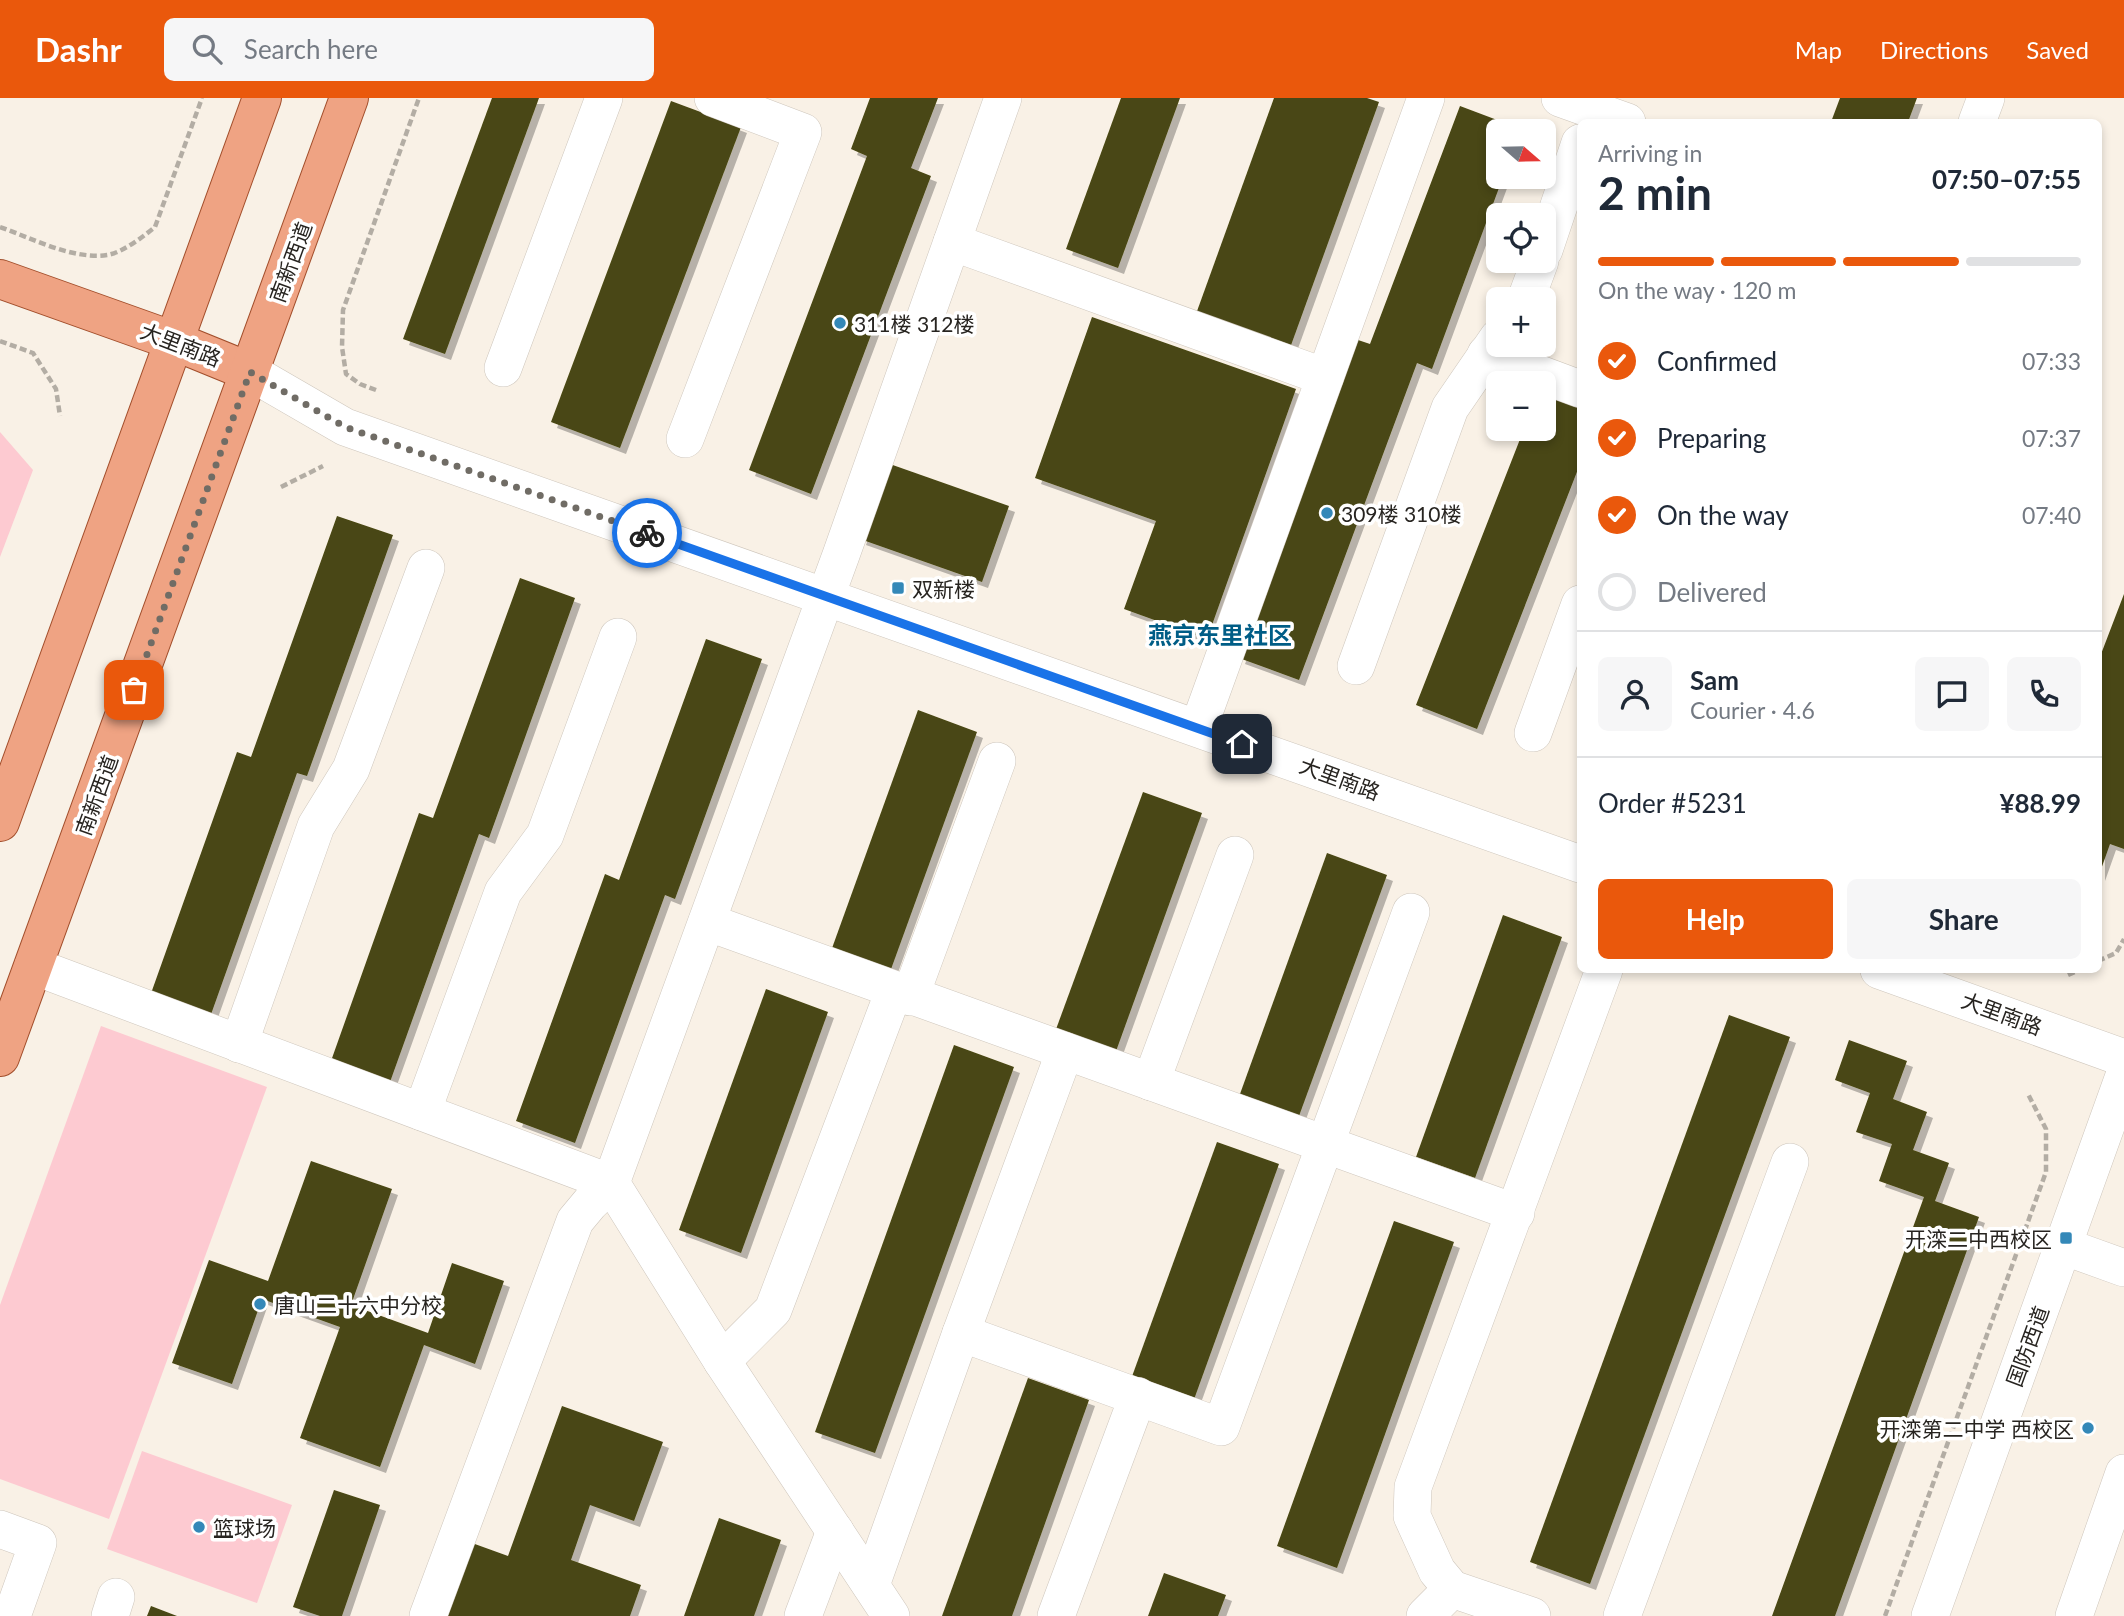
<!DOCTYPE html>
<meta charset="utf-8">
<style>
body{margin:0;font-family:Lato,"Noto Sans SC",sans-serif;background:#f6f6f7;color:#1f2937;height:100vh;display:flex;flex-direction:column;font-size:26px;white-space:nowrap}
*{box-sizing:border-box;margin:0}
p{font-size:23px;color:#747a83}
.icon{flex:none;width:38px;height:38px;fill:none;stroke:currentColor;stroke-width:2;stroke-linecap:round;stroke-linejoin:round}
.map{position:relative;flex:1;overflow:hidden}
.drawer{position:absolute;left:1577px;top:21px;width:525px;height:854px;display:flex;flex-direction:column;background:#fff;border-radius:10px;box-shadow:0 4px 10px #0003}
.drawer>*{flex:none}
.needle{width:46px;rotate:110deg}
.fabs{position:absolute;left:1486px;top:21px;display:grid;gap:14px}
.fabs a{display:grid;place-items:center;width:70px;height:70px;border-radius:10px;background:#fff;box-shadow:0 4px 10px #0003;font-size:35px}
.pin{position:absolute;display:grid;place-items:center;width:60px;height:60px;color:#fff;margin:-30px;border-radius:14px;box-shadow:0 4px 10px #0006}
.courier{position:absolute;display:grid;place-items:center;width:70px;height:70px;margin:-35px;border:5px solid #1a73e8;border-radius:50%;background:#fff;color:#222;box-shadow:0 2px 9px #0007}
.summary em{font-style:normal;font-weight:700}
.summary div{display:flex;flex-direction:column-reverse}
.summary{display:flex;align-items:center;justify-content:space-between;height:119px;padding:0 21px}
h1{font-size:46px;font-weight:700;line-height:52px}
.bar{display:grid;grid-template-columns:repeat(4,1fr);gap:10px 7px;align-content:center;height:84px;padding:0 21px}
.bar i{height:9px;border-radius:5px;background:#e0e1e3}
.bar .active{background:#ea580c}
.bar p{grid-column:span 4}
.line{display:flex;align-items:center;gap:18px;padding:0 21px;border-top:2px solid #e0e1e3}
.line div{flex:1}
.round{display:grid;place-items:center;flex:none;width:74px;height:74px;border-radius:10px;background:#f6f6f7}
ol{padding:0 21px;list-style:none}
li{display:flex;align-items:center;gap:21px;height:77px}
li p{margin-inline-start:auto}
li .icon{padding:7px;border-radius:50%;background:#ea580c;color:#fff;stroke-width:4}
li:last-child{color:#747a83}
li i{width:38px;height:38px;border:4px solid #e0e1e3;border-radius:50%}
.action{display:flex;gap:14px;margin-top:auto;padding:14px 21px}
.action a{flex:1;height:80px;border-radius:10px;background:#ea580c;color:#fff;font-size:28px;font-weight:700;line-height:80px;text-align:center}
.action a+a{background:#f6f6f7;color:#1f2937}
header{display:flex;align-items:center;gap:42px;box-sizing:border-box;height:98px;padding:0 35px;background:#ea580c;color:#fff}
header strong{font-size:33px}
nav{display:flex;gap:38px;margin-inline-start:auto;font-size:24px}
.search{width:490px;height:63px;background:#f6f6f7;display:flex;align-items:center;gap:18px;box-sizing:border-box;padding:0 24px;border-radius:10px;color:#747a83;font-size:26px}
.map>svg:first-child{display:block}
.green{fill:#fdcad1}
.building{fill:#494712;filter:url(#shadow)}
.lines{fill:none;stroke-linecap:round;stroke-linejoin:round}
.minor-casing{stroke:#cec6bc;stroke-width:38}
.major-casing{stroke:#a24e2b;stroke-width:40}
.path{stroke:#b3ada4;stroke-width:4.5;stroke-dasharray:7 3.5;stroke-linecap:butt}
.minor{stroke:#fff;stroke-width:37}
.major{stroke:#efa383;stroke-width:38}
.done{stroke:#706c65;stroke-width:7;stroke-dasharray:0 12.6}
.route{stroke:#1a73e8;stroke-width:9}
.poi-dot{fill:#3488b8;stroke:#fff;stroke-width:2.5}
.labels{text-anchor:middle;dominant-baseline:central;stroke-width:7;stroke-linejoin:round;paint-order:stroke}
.street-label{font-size:21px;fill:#272420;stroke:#fff}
.poi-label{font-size:21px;fill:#272420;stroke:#fff;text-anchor:start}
.quarter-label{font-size:24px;font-weight:bold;fill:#005d86;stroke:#fff}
</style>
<header>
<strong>Dashr</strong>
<div class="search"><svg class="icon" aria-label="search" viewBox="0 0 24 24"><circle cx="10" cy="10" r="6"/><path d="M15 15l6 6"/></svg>Search here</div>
<nav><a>Map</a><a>Directions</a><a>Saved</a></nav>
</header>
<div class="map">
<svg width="2124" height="1518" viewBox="0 0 2124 1518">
<defs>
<filter id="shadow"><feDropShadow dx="6" dy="6" stdDeviation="0" flood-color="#0004"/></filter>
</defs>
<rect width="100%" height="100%" fill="#f9f1e6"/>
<!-- green -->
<g class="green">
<polygon points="0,334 33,372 0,459"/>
<polygon points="101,928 267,989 109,1421 0,1381 0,1207"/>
<polygon points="142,1353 292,1407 257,1505 107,1451"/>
</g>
<!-- building -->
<g class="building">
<polygon points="492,0 539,0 445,256 403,241"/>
<polygon points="870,0 938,0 911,70 931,78 811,396 749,372 867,58 851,51"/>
<polygon points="1121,0 1180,0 1118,170 1066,151"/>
<polygon points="1274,0 1367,0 1379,4 1290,250 1196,216"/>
<polygon points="1840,0 1917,0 1908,24 1831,24"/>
<polygon points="671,3 741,29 620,350 551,324"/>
<polygon points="1460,8 1521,31 1520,33 1498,33 1498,79 1503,79 1432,271 1417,265 1299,582 1239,560 1358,242 1370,246"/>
<polygon points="1092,219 1296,291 1207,541 1124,511 1156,423 1035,380"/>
<polygon points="1544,290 1580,304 1580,366 1477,631 1416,607 1524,331 1544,331"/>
<polygon points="887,365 1009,408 982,484 860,441"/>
<polygon points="337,418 393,437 307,678 297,675 209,922 149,901 237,654 251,659"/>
<polygon points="520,480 575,500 489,740 479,736 390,984 331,963 419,715 433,720"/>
<polygon points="2124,496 2124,751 2110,746 2099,777 2098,564"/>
<polygon points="706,541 762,561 675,801 665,797 575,1045 516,1023 605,776 619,782"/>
<polygon points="918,612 977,634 890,874 831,853"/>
<polygon points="1143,694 1202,715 1115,956 1055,934"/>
<polygon points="1327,755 1387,777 1299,1018 1240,996"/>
<polygon points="1503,817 1562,839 1475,1080 1416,1059"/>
<polygon points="766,891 828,914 741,1155 679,1132"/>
<polygon points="1729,917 1790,939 1590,1486 1530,1464"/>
<polygon points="1849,942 1907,963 1893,1001 1927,1014 1913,1052 1949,1065 1935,1103 1979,1119 1835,1518 1772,1518 1924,1099 1879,1083 1892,1046 1856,1034 1870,995 1835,982"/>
<polygon points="954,947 1014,969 875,1355 815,1334"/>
<polygon points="1217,1044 1279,1066 1192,1307 1130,1284"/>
<polygon points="311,1063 392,1091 351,1207 428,1235 452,1165 504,1183 475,1266 424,1247 380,1369 300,1340 340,1229 262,1201 232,1286 172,1265 209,1162 268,1183"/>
<polygon points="1394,1123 1454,1144 1337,1470 1277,1448"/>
<polygon points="1028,1280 1089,1302 1012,1518 942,1518"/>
<polygon points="562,1308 663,1344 634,1423 590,1407 571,1462 641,1487 630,1518 446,1518 472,1445 508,1458"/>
<polygon points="334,1392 380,1407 342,1518 320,1518 293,1509"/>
<polygon points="719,1420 781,1442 754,1518 684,1518"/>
<polygon points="1164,1475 1226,1497 1218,1518 1148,1518"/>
<polygon points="151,1508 177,1518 147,1518"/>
</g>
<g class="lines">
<defs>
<g id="minor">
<polyline points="1560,0 1627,24"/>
<polyline points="1977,24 1986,0"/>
<polyline points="952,144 1325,279"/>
<polyline points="1544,152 1580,45"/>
<polyline points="1526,201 1540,163"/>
<polyline points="1486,256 1580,291"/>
<polyline points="503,270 604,0"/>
<polyline points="250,274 345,329 1580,766"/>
<polyline points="685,341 803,34 713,0"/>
<polyline points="1356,568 1450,310 1498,240"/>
<polyline points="1202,620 1426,0"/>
<polyline points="1533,635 1580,506"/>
<polyline points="707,824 1516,1115"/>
<polyline points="33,868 611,1085 722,1263 891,1518"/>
<polyline points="1879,872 2124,960"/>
<polyline points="910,899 997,663"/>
<polyline points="239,946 316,728 351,671 426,470"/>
<polyline points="1151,984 1235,757"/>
<polyline points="422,1014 503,794 545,737 618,539"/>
<polyline points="2063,1148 2124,1170"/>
<polyline points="961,1235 1221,1329 1411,814"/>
<polyline points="722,1263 773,1212 894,893"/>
<polyline points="0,1431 38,1445 12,1518"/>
<polyline points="871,1487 961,1235 1065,953"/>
<polyline points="1452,1491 1437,1473 1412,1418 1413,1389 1604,872"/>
<polyline points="110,1518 116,1499"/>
<polyline points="428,1518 575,1123 590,1105 611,1085 841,457 1003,0"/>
<polyline points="803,1518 835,1433"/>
<polyline points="1056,1518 1138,1298"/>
<polyline points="1425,1518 1452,1491 1532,1518"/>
<polyline points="1622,1518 1790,1064"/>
<polyline points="1930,1518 2124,978"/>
<polyline points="2074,1518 2124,1375"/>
</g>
<g id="major">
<polyline points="0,181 174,243 250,274"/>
<polyline points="0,724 262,0"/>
<polyline points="0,959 349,0"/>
</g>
</defs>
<!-- minor casing -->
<use href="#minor" class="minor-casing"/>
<!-- major casing -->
<use href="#major" class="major-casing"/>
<!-- path -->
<g class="path">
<path d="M 0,129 C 31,140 73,162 107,157 C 122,155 144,138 155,129 L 202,0"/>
<polyline points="0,243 33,255 56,291 60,318"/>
<polyline points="376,292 360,286 346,276 342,249 343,212 419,0"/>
<polyline points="281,389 323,368"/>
<polyline points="2098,863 2116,855 2124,841"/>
<polyline points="2068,877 2079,872"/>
<polyline points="1885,1518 2046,1074 2046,1031 2028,996"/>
</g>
<!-- minor -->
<use href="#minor" class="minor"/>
<!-- major -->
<use href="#major" class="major"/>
</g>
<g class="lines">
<!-- done -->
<polyline class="done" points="134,592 250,274 345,329 647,435"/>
<!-- route -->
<polyline class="route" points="647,435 1242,646"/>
</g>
<!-- markers -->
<g class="poi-dot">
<circle cx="840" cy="225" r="7"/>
<circle cx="1327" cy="415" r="7"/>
<rect x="891" y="483" width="14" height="14" rx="3.5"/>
<rect x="2059" y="1133" width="14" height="14" rx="3.5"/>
<circle cx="260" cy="1206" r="7"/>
<circle cx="2088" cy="1330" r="7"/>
<circle cx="199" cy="1429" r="7"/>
</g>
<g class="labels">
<!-- street labels -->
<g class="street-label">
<text transform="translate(290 164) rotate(-70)">南新西道</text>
<text transform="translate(181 246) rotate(21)">大里南路</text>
<text transform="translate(1340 680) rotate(20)">大里南路</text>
<text transform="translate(96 697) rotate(-70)">南新西道</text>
<text transform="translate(2002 915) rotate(20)">大里南路</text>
<text transform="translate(2027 1248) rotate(-70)">国防西道</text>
</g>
<!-- poi labels -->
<g class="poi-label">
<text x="854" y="225">311楼 312楼</text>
<text x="1341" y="415">309楼 310楼</text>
<text x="912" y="490">双新楼</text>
<text x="2052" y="1140" text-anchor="end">开滦二中西校区</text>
<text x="274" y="1206">唐山二十六中分校</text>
<text x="2074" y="1330" text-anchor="end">开滦第二中学 西校区</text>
<text x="213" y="1429">篮球场</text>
</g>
<!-- quarter labels -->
<g class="quarter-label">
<text x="1220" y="536">燕京东里社区</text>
</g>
</g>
</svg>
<div class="fabs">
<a><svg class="needle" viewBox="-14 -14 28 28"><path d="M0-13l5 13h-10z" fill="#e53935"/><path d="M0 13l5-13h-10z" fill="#747a83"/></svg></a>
<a><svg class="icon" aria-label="locate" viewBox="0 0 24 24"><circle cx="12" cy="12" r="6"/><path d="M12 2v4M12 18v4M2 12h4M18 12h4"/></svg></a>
<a>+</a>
<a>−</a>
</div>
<div class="pin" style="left:134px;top:592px;background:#ea580c"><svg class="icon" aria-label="bag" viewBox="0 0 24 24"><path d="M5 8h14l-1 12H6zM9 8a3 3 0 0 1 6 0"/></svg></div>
<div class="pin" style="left:1242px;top:646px;background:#1f2937"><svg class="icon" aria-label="home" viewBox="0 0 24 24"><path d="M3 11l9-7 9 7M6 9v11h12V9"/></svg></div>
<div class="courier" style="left:647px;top:435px"><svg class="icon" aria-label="bike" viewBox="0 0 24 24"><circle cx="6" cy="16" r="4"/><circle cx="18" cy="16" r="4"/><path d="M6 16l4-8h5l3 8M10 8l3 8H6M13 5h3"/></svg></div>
<section class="drawer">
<div class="summary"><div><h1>2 min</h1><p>Arriving in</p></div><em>07:50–07:55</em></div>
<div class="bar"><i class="active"></i><i class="active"></i><i class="active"></i><i></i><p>On the way · 120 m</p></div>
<ol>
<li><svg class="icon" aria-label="check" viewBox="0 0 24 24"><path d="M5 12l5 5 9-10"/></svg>Confirmed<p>07:33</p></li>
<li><svg class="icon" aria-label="check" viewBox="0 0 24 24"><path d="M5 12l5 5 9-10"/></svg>Preparing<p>07:37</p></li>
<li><svg class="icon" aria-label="check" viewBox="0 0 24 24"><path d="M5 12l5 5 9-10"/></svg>On the way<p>07:40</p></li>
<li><i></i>Delivered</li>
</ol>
<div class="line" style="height:126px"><a class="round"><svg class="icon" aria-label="person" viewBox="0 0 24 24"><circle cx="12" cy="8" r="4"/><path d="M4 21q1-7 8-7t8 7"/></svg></a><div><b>Sam</b><p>Courier · 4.6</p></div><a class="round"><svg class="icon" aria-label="chat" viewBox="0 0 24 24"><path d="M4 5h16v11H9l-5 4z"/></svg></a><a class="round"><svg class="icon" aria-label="phone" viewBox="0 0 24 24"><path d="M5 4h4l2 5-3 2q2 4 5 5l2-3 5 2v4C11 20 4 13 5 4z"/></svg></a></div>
<div class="line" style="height:91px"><div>Order #5231</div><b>¥88.99</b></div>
<div class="action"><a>Help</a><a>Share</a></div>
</section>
</div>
